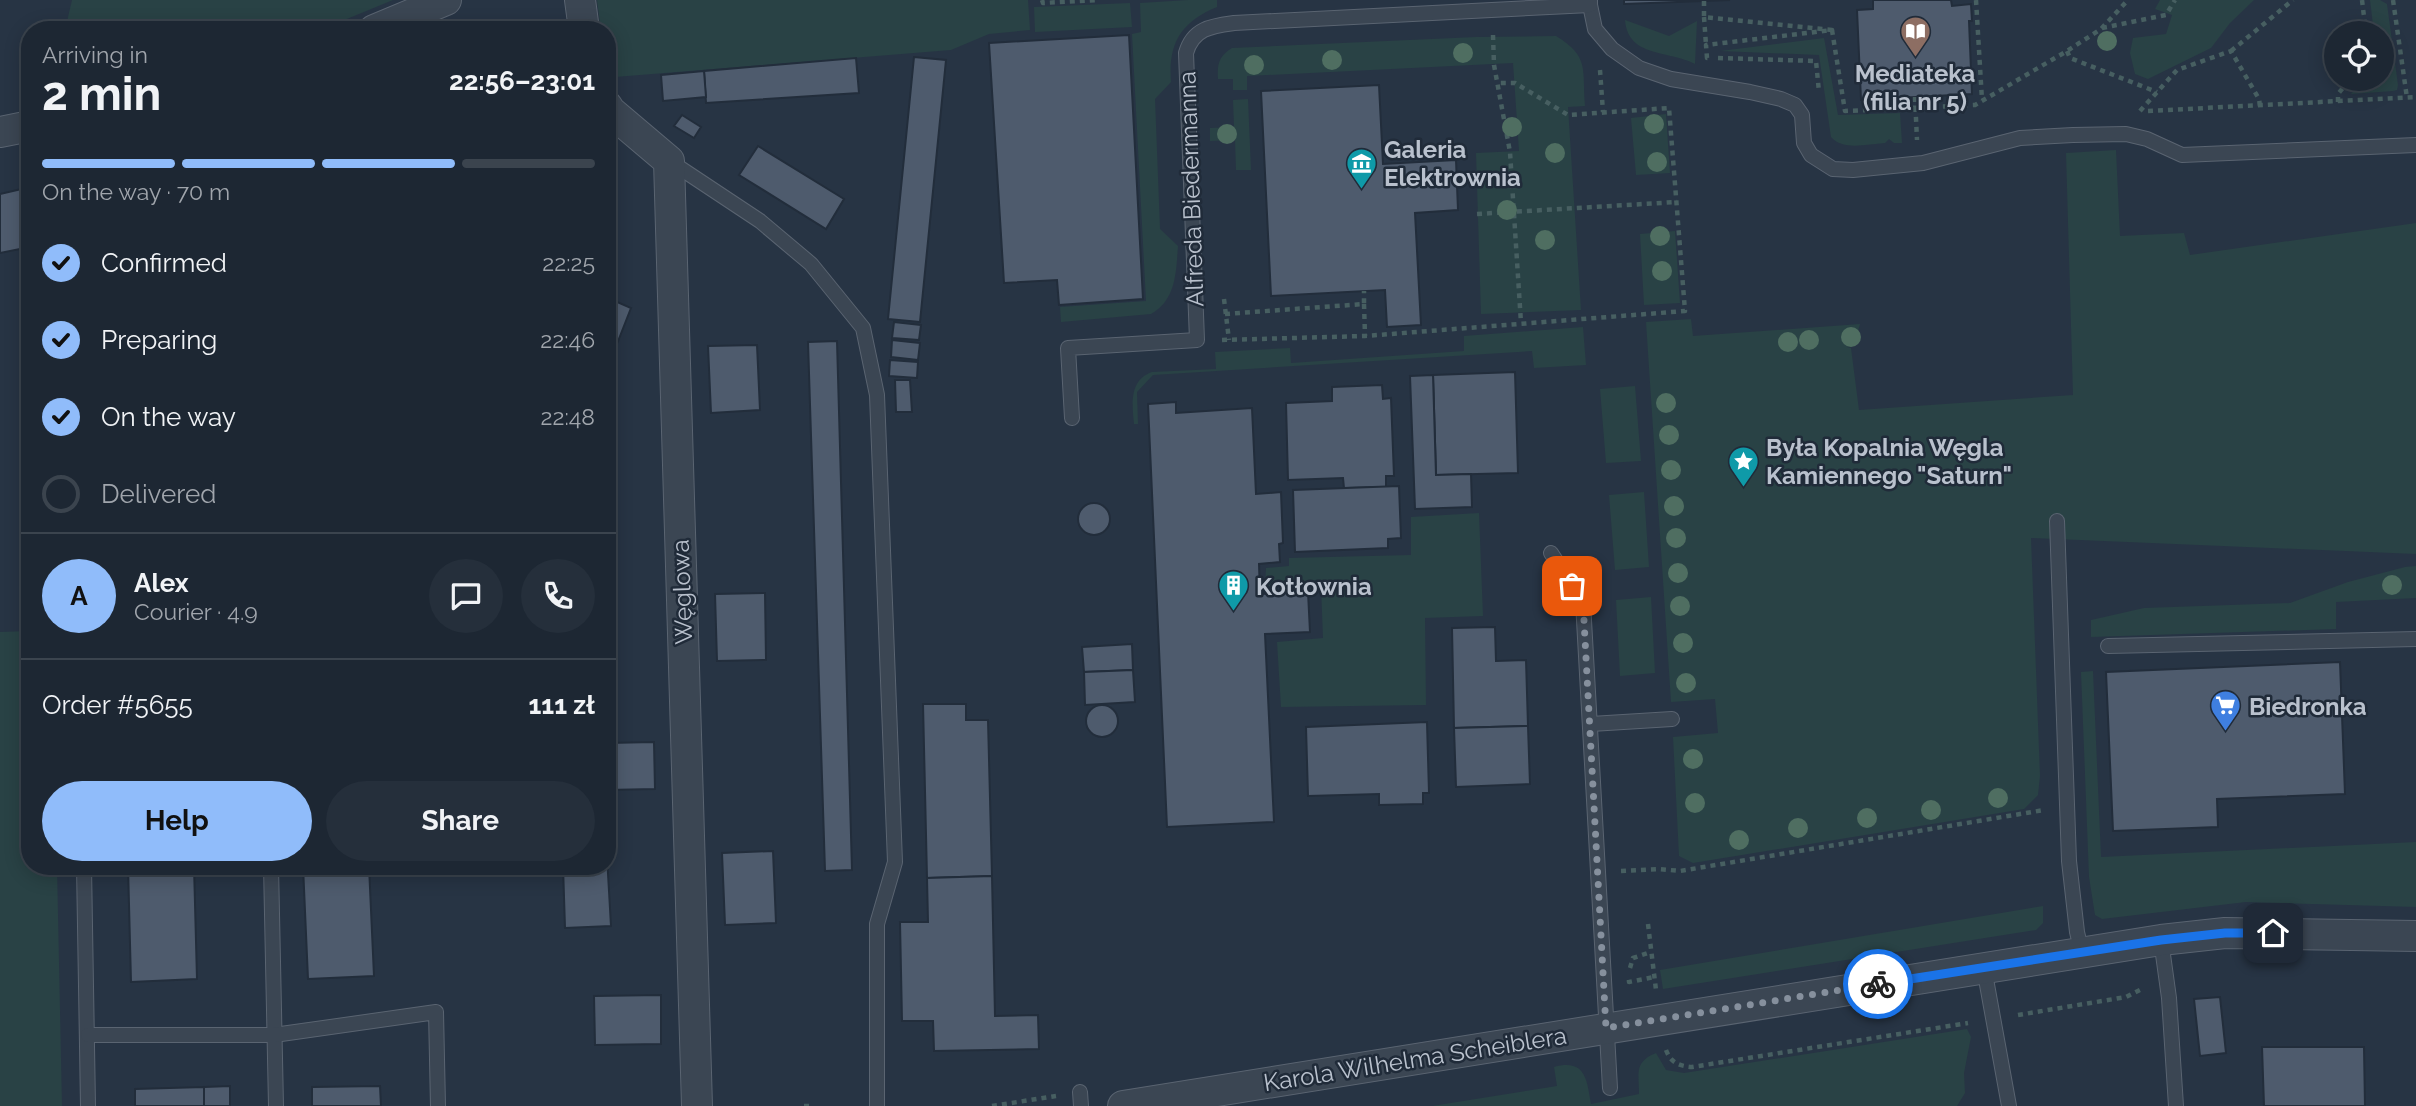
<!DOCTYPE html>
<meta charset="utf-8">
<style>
body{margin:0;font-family:Raleway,sans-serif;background:#252f3b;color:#f1f3f6;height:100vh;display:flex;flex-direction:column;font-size:26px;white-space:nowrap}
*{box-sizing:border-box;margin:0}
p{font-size:23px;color:#a0a5ac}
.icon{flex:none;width:38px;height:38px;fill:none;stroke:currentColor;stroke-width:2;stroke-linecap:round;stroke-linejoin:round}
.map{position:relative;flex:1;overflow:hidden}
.side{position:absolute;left:21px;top:21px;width:595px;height:854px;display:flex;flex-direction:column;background:#1d2733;border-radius:28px;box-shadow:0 4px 18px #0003,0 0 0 2px #3b444e}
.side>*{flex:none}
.buttons{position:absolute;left:2324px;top:21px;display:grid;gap:14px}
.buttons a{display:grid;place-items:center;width:70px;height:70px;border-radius:50%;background:#1d2733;box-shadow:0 4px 18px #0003,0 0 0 2px #3b444e;font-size:35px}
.pin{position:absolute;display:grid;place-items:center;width:60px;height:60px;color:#fff;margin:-30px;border-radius:14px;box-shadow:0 4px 10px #0006}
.courier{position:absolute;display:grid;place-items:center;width:70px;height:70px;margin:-35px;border:5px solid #1a73e8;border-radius:50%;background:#fff;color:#222;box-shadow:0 2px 9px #0007}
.overview em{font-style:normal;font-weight:700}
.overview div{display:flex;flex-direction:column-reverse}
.overview{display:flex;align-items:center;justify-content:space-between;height:119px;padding:0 21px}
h1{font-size:46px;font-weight:700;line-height:52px}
.bar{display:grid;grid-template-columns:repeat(4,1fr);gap:10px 7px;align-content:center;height:84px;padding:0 21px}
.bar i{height:9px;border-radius:5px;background:#3b444e}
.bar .selected{background:#90bcfa}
.bar p{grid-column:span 4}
.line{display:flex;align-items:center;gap:18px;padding:0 21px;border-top:2px solid #3b444e}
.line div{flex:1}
.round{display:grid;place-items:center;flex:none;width:74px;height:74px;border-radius:37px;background:#252f3b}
ol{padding:0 21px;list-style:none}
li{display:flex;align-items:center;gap:21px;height:77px}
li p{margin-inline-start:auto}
li .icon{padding:7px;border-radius:50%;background:#90bcfa;color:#111;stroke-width:4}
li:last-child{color:#a0a5ac}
li i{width:38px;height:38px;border:4px solid #3b444e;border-radius:50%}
.action{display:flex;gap:14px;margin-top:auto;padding:14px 21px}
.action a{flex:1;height:80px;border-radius:42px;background:#90bcfa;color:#111;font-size:28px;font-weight:700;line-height:80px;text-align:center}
.action a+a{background:#252f3b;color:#f1f3f6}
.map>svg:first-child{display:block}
.green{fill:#294245}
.building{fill:#4e5b6d;stroke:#222d3b;stroke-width:2}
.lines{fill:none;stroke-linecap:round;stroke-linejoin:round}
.lane-casing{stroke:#5a6471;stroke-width:16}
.street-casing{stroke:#5a6471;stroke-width:32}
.path{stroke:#475f61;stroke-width:4.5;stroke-dasharray:5 5;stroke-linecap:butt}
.lane{stroke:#3b4653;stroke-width:14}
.street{stroke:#3b4653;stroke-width:30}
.tree{fill:#4f6e61}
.done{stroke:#86909d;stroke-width:7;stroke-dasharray:0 12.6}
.route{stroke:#1a73e8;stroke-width:9}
.labels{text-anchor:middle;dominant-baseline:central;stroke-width:5;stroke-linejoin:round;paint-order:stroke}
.poi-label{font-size:24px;font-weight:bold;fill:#b9c1cd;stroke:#202b39;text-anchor:start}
.street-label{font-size:24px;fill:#b9c1cd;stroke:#202b39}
</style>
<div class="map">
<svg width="2416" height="1106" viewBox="0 0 2416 1106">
<rect width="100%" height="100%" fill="#273444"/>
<!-- green -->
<g class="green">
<polygon points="72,0 393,0 320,30 65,30"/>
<polygon points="597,0 1028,0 1030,30 989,34 951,50 615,77 607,59 607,30 601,30"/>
<path d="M 1188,0 L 1217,0 L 1217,7 C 1181,22 1168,43 1171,82 L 1155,99 L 1160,229 L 1178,246 C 1176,273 1176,300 1151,314 L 1061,322 L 1060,307 L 1146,301 L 1132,34 L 1141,32 L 1140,3 Z"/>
<polygon points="2160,0 2254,0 2230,23 2211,48 2148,79 2135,74 2130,53 2133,38 2166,34 2172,15 2155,9"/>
<polygon points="2370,0 2380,0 2387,4 2398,85 2397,90 2393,91 2351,94 2364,79 2382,79 2382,33 2374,33"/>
<polygon points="1130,3 1132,27 1035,32 1034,7"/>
<path d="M 1625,20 L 1669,36 L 1697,21 L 1695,64 C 1669,50 1628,58 1625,20 Z"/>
<path d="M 1556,36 C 1590,57 1582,69 1585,106 L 1568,107 L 1581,310 L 1481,314 L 1476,153 L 1519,151 L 1513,63 L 1247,76 L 1247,90 L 1233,90 L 1233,79 L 1218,79 C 1217,64 1219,56 1232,48 L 1476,37 Z"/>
<path d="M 1824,38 L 1838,115 L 1900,113 L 1902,143 L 1894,143 L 1889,139 L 1885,143 C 1867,144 1843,151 1831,137 L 1819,55 L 1720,51 Z"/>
<polygon points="1248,99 1251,170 1236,170 1235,140 1210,141 1210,128 1234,127 1233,100"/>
<polygon points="1666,114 1670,173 1636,175 1631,118"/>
<polygon points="2116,150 2120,236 2184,233 2190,255 2416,223 2416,554 2031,538 2040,776 2038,795 2024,809 1693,863 1679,856 1673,737 1718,733 1715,699 1671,702 1646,322 1691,319 1693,336 1860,324 1854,346 1847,347 1851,348 1859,410 2073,395 2066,153"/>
<polygon points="1675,231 1680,303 1644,305 1640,234"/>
<path d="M 1583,327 L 1586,365 L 1534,368 L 1532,351 L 1153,375 L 1137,392 L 1138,424 L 1134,424 C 1132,404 1129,380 1152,372 L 1216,369 L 1215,352 L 1290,348 L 1291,363 L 1464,351 L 1464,336 Z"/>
<polygon points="1635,386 1641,461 1606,463 1600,389"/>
<polygon points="1644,492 1649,567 1615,570 1609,495"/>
<polygon points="1479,513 1483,616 1425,618 1426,705 1281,707 1277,642 1323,638 1321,586 1265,586 1266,568 1289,566 1289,558 1411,555 1411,517"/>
<polygon points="2416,566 2416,598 2336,602 2336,629 2091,637 2091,620 2144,608 2290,603 2348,582 2405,567"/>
<polygon points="1651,597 1655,673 1620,676 1616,600"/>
<polygon points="30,631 30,866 57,866 62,1106 0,1106 0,632"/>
<polygon points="2093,671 2101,857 2416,842 2416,907 2246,902 2102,919 2095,915 2089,877 2081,672"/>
<polygon points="2043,906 2043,923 2036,930 1663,989 1660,970"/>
<path d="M 1967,1029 L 1971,1037 L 1964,1073 L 1965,1093 L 1957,1106 L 1432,1106 L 1557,1086 L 1554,1067 C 1586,1058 1587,1081 1591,1104 L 1639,1094 C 1639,1073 1634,1062 1656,1053 L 1666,1070 L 1684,1073 Z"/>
</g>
<!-- building -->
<g class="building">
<polygon points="1624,0 1730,0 1624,4"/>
<polygon points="1873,0 1951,0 1952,6 1971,4 1972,21 1969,21 1972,94 1861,100 1857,10 1873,9"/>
<polygon points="1129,35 1143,299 1059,305 1057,280 1004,283 989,43"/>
<polygon points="914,57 946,60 920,322 888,319"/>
<polygon points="856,58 859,93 706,103 704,71"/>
<polygon points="704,71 706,97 663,101 661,75"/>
<polygon points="1379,85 1383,164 1456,160 1458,210 1415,213 1421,325 1387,327 1385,290 1271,296 1261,91"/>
<polygon points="682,115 701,127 694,138 674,126"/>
<polygon points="758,146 844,199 826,229 739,175"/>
<polygon points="30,187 30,247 0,253 0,194"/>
<polygon points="607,292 610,293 608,298 631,308 615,349 608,346 607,349"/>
<polygon points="894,322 921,325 919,340 892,338"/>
<polygon points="892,340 920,343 918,360 891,357"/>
<polygon points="837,341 852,870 825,871 808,342"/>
<polygon points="757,345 760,410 711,413 708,346"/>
<polygon points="890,360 918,362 917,378 889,376"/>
<polygon points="1515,372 1518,473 1436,475 1433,375"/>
<polygon points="1433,375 1436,475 1471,474 1472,507 1415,509 1410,376"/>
<polygon points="895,380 910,380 912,412 896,412"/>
<polygon points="1382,385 1383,399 1391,398 1394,476 1386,476 1386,487 1344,488 1343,478 1288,480 1286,403 1332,401 1332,387"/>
<polygon points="1176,402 1176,413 1252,408 1256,494 1281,492 1283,543 1279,544 1280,562 1259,564 1260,594 1308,592 1310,632 1265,634 1274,822 1167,827 1148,404"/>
<polygon points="1399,486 1401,538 1388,539 1388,548 1295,552 1293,490"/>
<circle cx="1094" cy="519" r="16"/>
<polygon points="765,593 766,660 717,661 715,594"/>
<polygon points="1495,627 1496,661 1526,660 1528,726 1454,728 1452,628"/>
<polygon points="1132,644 1133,670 1084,672 1082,647"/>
<polygon points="2340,662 2345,794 2217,799 2218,827 2113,831 2106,672"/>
<polygon points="1133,670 1135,702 1085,705 1084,672"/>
<polygon points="923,704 966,704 966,720 988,720 992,876 927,878"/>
<circle cx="1102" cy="721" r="16"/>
<polygon points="1427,722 1429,793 1423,793 1423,804 1379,805 1379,794 1308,796 1306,727"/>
<polygon points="1528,726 1530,784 1456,787 1454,728"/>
<polygon points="654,742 655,789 607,790 607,743"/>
<polygon points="773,851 776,923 725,925 722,853"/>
<polygon points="607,856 611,926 565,928 563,866 607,866"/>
<polygon points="128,866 194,866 197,979 131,982"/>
<polygon points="303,866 369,866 374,976 308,979"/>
<polygon points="992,876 995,1016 1038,1015 1039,1049 934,1051 933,1021 902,1021 900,922 928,922 927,878"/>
<polygon points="661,995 661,1044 595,1045 594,996"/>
<polygon points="2220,997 2226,1053 2200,1056 2194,999"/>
<polygon points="2262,1047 2364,1047 2365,1106 2264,1106"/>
<polygon points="230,1086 230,1106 204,1106 204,1087"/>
<polygon points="380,1086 381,1106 312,1106 312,1087"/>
<polygon points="204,1087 204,1106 135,1106 135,1089"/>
</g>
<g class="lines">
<defs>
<g id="lane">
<polyline points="1590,5 1595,29 1612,49 1639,68 1671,79 1750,92 1781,99 1795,105 1802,115 1804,143 1811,155 1833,169 1853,170 1923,163 2020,138 2073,135 2126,134 2147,139 2182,155 2416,145"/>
<polyline points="671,162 760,221 811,264 863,328 877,395 895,862 877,924 877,1106"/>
<path d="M 1072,418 L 1068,348 L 1197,340 L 1186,53 C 1193,28 1212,26 1234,23 L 1590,5 L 1590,0"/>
<polyline points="2057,521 2069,861 2077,932 2082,953"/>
<polyline points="1551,553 1583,602 1610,1088"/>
<polyline points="2108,646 2416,639"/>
<polyline points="1591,724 1672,719"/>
<polyline points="84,866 88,1106"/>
<polyline points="271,866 276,1106"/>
<polyline points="2161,940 2169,998 2176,1106"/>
<polyline points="1984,968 2009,1106"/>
<polyline points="88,1035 274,1035 436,1012 438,1106"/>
<polyline points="1080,1092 1081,1106"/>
</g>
<g id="street">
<polyline points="580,0 584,30"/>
<polyline points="374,30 446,0"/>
<polyline points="607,106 610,111 669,161 697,1106"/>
<polyline points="0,132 30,126"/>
<polyline points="1123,1106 2161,940 2225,933 2416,936"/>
</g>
</defs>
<!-- lane casing -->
<use href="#lane" class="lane-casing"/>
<!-- street casing -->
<use href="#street" class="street-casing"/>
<!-- path -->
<g class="path">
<polyline points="1042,0 1043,3 1098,0"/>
<polyline points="1976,0 1982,100"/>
<polyline points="2362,0 2366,33"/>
<polyline points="2393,0 2407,98"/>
<polyline points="1704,1 1704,17 1832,30 1706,45 1707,58 1710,58"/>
<polyline points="1704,17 1706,45"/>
<polyline points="2102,28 2166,15 2175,0"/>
<polyline points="1832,30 1845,111 1975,105 2067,51 2101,29 2128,0"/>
<polyline points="1493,35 1494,65 1510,152 1521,323"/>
<polyline points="2067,51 2070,58 2157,92"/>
<polyline points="2231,51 2293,0"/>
<polyline points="1718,58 1816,61 1819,92"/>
<polyline points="1600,70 1603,112"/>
<polyline points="1915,97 1917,140"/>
<polyline points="2338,102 2338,94 2350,79"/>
<polyline points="2140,111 2177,70 2231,51 2259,99 2260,106"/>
<polyline points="2148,111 2416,97"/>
<polyline points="1477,214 1677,202"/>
<polyline points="1224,299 1229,340"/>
<polyline points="1364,304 1365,336"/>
<polyline points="1225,314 1364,304 1364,291"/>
<polyline points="1222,340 1365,336 1685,311 1669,108 1568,115 1515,83 1499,83"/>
<polyline points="1621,871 1659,869 1680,871 2044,810"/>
<polyline points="1648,924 1656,990"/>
<polyline points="1630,968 1633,958 1651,952"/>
<polyline points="1629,980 1629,982 1654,977"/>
<polyline points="2018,1015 2126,997 2142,989"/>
<path d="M 1666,1050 C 1671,1063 1679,1066 1692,1067 L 1968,1023"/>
<polyline points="804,1106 811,1106"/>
<polyline points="992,1106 1056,1096"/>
</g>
<!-- lane -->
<use href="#lane" class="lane"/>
<!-- street -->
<use href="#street" class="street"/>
</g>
<!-- trees -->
<g class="tree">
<circle cx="2107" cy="41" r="10"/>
<circle cx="1463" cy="53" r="10"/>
<circle cx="1332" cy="60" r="10"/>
<circle cx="1254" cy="65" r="10"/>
<circle cx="1654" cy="124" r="10"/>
<circle cx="1512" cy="127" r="10"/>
<circle cx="1227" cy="134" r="10"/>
<circle cx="1555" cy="153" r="10"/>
<circle cx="1657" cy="162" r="10"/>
<circle cx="1507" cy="210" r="10"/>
<circle cx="1660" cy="236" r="10"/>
<circle cx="1545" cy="240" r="10"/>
<circle cx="1662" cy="271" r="10"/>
<circle cx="1851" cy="337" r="10"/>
<circle cx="1809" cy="340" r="10"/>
<circle cx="1788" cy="342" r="10"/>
<circle cx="1666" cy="403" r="10"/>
<circle cx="1669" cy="435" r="10"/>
<circle cx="1671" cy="470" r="10"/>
<circle cx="1674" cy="506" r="10"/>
<circle cx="1676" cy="538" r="10"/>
<circle cx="1678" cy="573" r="10"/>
<circle cx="2392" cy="585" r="10"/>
<circle cx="1680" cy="606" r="10"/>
<circle cx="1683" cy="643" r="10"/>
<circle cx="1686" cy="683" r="10"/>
<circle cx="1693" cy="759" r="10"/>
<circle cx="1998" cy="798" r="10"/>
<circle cx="1695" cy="803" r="10"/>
<circle cx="1931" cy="810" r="10"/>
<circle cx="1867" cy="818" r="10"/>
<circle cx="1798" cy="828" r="10"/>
<circle cx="1739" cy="840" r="10"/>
</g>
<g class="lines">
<!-- done -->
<polyline class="done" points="1572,586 1583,602 1606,1028 1878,984"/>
<!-- route -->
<polyline class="route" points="1878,984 2161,940 2225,933 2273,933"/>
</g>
<!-- icons -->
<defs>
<symbol id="library-pin" viewBox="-11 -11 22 30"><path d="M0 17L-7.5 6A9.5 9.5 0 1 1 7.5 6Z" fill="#8d6e63" stroke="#202b39"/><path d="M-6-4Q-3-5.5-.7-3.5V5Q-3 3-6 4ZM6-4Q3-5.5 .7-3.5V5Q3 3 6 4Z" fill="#fff"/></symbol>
<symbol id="museum-pin" viewBox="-11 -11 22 30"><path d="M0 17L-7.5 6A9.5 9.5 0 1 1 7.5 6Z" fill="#0f9aa8" stroke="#202b39"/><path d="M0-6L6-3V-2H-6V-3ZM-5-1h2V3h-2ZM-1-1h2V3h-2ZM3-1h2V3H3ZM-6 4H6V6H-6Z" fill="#fff"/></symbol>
<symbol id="sight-pin" viewBox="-11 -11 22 30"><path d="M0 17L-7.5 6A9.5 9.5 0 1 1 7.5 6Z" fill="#0f9aa8" stroke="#202b39"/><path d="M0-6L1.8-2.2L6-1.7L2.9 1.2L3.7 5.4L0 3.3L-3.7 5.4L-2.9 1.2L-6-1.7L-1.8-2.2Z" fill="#fff"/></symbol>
<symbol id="building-pin" viewBox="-11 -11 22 30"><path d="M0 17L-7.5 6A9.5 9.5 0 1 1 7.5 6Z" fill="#0f9aa8" stroke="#202b39"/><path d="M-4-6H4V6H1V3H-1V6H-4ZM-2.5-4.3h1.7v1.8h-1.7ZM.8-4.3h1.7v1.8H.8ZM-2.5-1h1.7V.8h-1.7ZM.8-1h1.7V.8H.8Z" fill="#fff"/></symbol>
<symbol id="supermarket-pin" viewBox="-11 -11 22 30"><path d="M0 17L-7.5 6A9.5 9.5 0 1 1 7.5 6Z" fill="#3f7fe0" stroke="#202b39"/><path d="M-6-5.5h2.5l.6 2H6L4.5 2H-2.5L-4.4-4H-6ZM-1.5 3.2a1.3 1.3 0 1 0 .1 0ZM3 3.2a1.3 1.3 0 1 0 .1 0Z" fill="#fff"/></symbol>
</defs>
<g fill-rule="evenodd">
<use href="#library-pin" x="1898" y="14" width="35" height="47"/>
<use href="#museum-pin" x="1344" y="146" width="35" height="47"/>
<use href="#sight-pin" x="1726" y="444" width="35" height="47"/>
<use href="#building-pin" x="1216" y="568" width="35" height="47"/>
<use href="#supermarket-pin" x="2208" y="688" width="35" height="47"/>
</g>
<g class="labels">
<!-- poi labels -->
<g class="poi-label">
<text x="1915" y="73" text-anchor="middle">Mediateka<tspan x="1915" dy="28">(filia nr 5)</tspan></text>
<text x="1384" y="149">Galeria<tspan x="1384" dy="28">Elektrownia</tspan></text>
<text x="1766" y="447">Była Kopalnia Węgla<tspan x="1766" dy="28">Kamiennego "Saturn"</tspan></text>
<text x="1256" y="586">Kotłownia</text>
<text x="2249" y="706">Biedronka</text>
</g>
<!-- street labels -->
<g class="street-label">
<text transform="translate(1191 189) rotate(-92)">Alfreda Biedermanna</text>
<text transform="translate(682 592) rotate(-92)">Węglowa</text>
<text transform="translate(1415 1059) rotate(-9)">Karola Wilhelma Scheiblera</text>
</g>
</g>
</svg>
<div class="buttons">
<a><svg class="icon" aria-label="locate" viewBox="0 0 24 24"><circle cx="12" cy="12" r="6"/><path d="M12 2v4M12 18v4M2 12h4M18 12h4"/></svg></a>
</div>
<div class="pin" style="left:1572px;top:586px;background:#ea580c"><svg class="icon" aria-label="bag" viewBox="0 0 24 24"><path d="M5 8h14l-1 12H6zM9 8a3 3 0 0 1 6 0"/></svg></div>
<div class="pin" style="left:2273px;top:933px;background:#1f2937"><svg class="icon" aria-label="home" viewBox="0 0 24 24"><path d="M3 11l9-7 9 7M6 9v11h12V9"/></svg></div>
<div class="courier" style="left:1878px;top:984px"><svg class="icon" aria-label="bike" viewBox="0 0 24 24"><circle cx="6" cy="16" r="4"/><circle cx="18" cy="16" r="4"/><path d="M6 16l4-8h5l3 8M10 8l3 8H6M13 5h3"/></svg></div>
<section class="side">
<div class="overview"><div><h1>2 min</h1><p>Arriving in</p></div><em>22:56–23:01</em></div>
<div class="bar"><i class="selected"></i><i class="selected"></i><i class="selected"></i><i></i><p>On the way · 70 m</p></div>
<ol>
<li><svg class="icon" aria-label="check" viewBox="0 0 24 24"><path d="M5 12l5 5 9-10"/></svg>Confirmed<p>22:25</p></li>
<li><svg class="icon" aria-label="check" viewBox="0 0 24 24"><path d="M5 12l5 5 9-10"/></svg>Preparing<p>22:46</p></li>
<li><svg class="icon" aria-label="check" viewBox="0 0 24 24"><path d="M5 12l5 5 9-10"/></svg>On the way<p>22:48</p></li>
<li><i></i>Delivered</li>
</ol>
<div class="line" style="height:126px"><b class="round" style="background:#90bcfa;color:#111">A</b><div><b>Alex</b><p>Courier · 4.9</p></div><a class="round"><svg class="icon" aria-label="chat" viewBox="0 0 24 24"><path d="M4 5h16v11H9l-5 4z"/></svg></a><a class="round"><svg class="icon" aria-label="phone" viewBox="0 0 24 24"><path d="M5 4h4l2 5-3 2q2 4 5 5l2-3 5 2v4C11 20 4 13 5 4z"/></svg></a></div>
<div class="line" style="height:91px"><div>Order #5655</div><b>111 zł</b></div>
<div class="action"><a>Help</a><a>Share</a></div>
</section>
</div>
